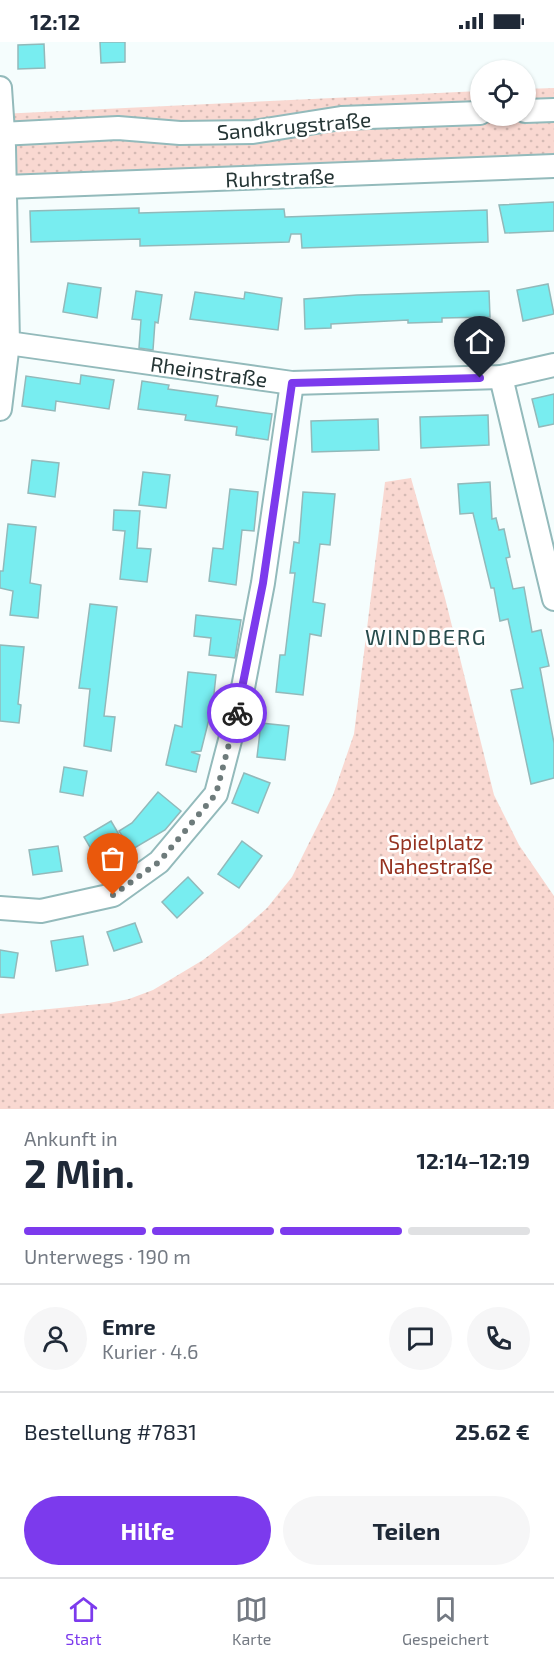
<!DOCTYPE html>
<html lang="de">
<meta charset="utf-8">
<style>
body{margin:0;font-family:"Exo 2",sans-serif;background:#f6f6f7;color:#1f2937;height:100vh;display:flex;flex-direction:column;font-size:22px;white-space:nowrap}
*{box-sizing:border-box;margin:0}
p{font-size:20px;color:#747a83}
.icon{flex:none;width:33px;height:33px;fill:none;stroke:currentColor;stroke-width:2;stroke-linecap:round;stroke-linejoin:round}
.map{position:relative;height:1067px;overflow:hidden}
.drawer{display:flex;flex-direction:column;background:#fff;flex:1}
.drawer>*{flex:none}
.buttons{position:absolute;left:470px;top:18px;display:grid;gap:12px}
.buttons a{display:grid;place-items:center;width:66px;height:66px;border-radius:50%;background:#fff;box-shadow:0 2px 4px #0004;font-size:30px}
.pin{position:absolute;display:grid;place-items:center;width:51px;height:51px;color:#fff;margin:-62px -26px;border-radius:50% 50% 50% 0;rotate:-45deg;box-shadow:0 0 6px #0007}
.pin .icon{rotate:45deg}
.courier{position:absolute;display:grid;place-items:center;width:60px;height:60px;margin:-30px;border:4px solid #7c3aed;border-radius:50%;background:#fff;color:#222;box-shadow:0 2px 8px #0007}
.head em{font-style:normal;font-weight:700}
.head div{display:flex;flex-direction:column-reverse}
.head{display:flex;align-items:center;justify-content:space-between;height:102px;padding:0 24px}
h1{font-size:39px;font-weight:700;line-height:45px}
.bar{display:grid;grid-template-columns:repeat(4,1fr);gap:9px 6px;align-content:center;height:72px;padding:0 24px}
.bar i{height:8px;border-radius:4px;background:#e0e1e3}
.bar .active{background:#7c3aed}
.bar p{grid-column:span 4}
.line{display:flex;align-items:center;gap:15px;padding:0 24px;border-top:2px solid #e0e1e3}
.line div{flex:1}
.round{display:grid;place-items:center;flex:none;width:63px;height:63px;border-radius:32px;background:#f6f6f7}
.action{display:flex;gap:12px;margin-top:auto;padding:12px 24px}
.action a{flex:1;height:69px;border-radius:36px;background:#7c3aed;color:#fff;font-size:24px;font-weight:700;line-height:69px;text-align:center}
.action a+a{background:#f6f6f7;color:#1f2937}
.status{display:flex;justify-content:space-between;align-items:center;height:42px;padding:0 30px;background:#fff;direction:ltr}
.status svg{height:16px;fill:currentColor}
.tab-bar{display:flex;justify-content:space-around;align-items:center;height:84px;border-top:2px solid #e0e1e3;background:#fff;font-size:16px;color:#747a83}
.tab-bar a{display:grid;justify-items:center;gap:3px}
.tab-bar .active{color:#7c3aed}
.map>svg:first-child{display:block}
.grass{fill:url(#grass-dots)}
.building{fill:#78edf0;stroke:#92b9ba;stroke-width:1.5}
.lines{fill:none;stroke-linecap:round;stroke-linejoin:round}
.minor-casing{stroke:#93babb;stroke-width:26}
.minor{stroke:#fff;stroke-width:22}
.done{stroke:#6e7b7b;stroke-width:6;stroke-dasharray:0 10.8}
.route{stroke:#7c3aed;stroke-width:8}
.labels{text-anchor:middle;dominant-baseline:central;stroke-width:5;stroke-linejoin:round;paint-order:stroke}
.street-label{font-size:21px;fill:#253535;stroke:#fff}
.park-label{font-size:21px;fill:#953220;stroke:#fff}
.neighbourhood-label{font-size:22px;letter-spacing:1.5px;fill:#274b4c;stroke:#fff}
</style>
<div class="status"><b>12:12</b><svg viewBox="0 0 49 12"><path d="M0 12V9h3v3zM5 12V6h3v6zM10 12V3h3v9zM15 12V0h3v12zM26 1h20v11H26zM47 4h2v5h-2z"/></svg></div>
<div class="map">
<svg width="554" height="1067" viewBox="0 0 554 1067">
<defs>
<pattern id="grass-dots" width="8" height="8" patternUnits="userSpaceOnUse" patternTransform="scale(1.5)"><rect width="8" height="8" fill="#f9d8d1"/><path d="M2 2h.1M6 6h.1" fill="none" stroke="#d5bab4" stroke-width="1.8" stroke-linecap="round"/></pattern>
</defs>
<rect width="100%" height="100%" fill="#f5fdfd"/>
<!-- grass -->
<g class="grass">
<polygon points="554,46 554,133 0,154 0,72 480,49 480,74 525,74 525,47"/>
<polygon points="411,436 445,556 494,753 519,803 554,854 554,1067 0,1067 0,972 109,961 129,957 153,948 203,918 240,890 267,866 292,835 333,753 354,692 385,440"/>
</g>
<!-- building -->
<g class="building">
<polygon points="100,0 125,0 125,20 101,21"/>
<polygon points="44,2 45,26 18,27 18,3"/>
<polygon points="554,160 554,189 505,191 499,163"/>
<polygon points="139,166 139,171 284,167 285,175 487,168 488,200 302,206 301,192 291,192 289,200 140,204 140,197 31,200 30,169"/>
<polygon points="68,241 101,246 97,276 63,270"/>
<polygon points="548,242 554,272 523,279 517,248"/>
<polygon points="136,249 162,253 158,281 155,280 153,308 139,306 141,278 132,277"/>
<polygon points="489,249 490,275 442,276 442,280 408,281 408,278 331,282 331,286 305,287 304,257 357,253"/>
<polygon points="195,250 244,257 245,250 282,256 278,288 190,277"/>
<polygon points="81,333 114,338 109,367 56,359 55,369 22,364 26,334 80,342"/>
<polygon points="142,339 169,343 168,347 218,354 216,364 272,372 268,398 236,393 237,385 185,378 186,373 138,367"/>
<polygon points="554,352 554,382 539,385 532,357"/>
<polygon points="488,373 489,403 421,406 420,375"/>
<polygon points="378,377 379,408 312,410 311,379"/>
<polygon points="32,418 59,421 55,455 28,451"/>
<polygon points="143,430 170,433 166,466 139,463"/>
<polygon points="490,440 492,477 496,476 499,488 504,487 510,515 506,516 513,547 524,545 532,590 541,588 549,624 540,626 554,701 554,736 531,742 511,648 523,646 508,577 500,579 494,546 491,546 473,471 460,472 458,442"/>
<polygon points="230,447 258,450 254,489 242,488 236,543 209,539 213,506 223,507"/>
<polygon points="303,450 335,452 330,503 320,502 313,560 325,562 321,594 310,592 303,653 276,650 280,613 285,613 295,531 290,531 294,500 299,501"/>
<polygon points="114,468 140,469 137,506 151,507 147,540 120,537 125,489 113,488"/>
<polygon points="8,482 36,485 30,541 41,543 38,576 10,573 13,549 0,546 0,529 3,529"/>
<polygon points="90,562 117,565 104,674 115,675 111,709 84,704 90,647 79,646"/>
<polygon points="196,573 241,578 235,616 209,613 211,596 194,594"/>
<polygon points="0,603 24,605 18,662 21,663 19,681 0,679"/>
<polygon points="188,630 216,633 213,661 201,709 191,710 200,713 196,730 166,723 175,683 182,685"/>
<polygon points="261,681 289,684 285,718 257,715"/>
<polygon points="64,725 87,729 83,754 60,750"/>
<polygon points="244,731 270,741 258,771 232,761"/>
<polygon points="158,750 181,769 165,788 131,808 119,789 132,781"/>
<polygon points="111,779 124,801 97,817 84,795"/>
<polygon points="242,799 262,814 239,846 218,832"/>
<polygon points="58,804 62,829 33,833 29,808"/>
<polygon points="188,835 203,851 177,876 162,860"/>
<polygon points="135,881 142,900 114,909 107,890"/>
<polygon points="83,894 88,923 56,929 51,899"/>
<polygon points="0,908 18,911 14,936 0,935"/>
</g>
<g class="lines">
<defs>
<g id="minor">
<polyline points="0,46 4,105 8,301 0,367"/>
<polyline points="525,69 554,68"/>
<polyline points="0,92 118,86 180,91 253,90 341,76 480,71"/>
<polyline points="5,145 554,124"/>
<polyline points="8,301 292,341 501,335 554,323"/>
<polyline points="501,335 554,557"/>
<polyline points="0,866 41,869 113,853 159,820 216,752 241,656 263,541 292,341"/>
</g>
</defs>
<!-- minor casing -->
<use href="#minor" class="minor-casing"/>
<!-- minor -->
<use href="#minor" class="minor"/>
</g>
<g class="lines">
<!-- done -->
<polyline class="done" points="113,853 159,820 216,752 237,671"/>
<!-- route -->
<polyline class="route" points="237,671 263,541 292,341 480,336"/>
</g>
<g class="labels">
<!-- street labels -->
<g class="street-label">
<text transform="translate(294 83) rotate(-5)">Sandkrugstraße</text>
<text transform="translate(280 135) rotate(-2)">Ruhrstraße</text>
<text transform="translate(209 329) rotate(8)">Rheinstraße</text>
</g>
<!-- park labels -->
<g class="park-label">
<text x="436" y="799">Spielplatz<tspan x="436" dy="24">Nahestraße</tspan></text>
</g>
<!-- neighbourhood labels -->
<g class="neighbourhood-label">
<text x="426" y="594">WINDBERG</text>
</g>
</g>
</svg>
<div class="buttons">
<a><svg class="icon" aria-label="locate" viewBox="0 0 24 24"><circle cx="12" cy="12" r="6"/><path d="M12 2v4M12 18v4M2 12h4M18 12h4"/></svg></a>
</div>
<div class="pin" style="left:113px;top:853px;background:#ea580c"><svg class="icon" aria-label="bag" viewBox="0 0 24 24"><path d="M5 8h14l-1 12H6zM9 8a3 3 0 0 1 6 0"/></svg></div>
<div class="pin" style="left:480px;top:336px;background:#1f2937"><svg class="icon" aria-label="home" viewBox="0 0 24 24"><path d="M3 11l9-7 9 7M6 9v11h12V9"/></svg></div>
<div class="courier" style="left:237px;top:671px"><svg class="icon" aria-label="bike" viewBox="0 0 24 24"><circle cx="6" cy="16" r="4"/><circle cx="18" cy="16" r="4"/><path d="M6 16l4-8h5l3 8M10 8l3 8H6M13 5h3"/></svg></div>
</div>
<section class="drawer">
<div class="head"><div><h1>2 Min.</h1><p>Ankunft in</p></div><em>12:14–12:19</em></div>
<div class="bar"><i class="active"></i><i class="active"></i><i class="active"></i><i></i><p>Unterwegs · 190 m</p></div>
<div class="line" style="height:108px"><a class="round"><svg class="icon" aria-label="person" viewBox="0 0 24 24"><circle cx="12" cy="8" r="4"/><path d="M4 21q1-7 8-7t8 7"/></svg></a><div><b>Emre</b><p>Kurier · 4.6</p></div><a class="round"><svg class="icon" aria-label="chat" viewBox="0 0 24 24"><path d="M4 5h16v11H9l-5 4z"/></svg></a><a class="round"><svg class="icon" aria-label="phone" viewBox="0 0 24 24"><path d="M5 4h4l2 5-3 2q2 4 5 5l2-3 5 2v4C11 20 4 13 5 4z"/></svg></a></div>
<div class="line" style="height:78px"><div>Bestellung #7831</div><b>25.62 €</b></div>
<div class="action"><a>Hilfe</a><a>Teilen</a></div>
</section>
<nav class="tab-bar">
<a class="active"><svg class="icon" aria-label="home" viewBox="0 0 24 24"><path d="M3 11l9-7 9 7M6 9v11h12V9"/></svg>Start</a>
<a><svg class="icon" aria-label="map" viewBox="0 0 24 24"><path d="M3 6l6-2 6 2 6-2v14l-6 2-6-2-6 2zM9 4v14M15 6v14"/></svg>Karte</a>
<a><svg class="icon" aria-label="saved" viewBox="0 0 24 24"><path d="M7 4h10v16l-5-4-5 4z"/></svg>Gespeichert</a>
</nav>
